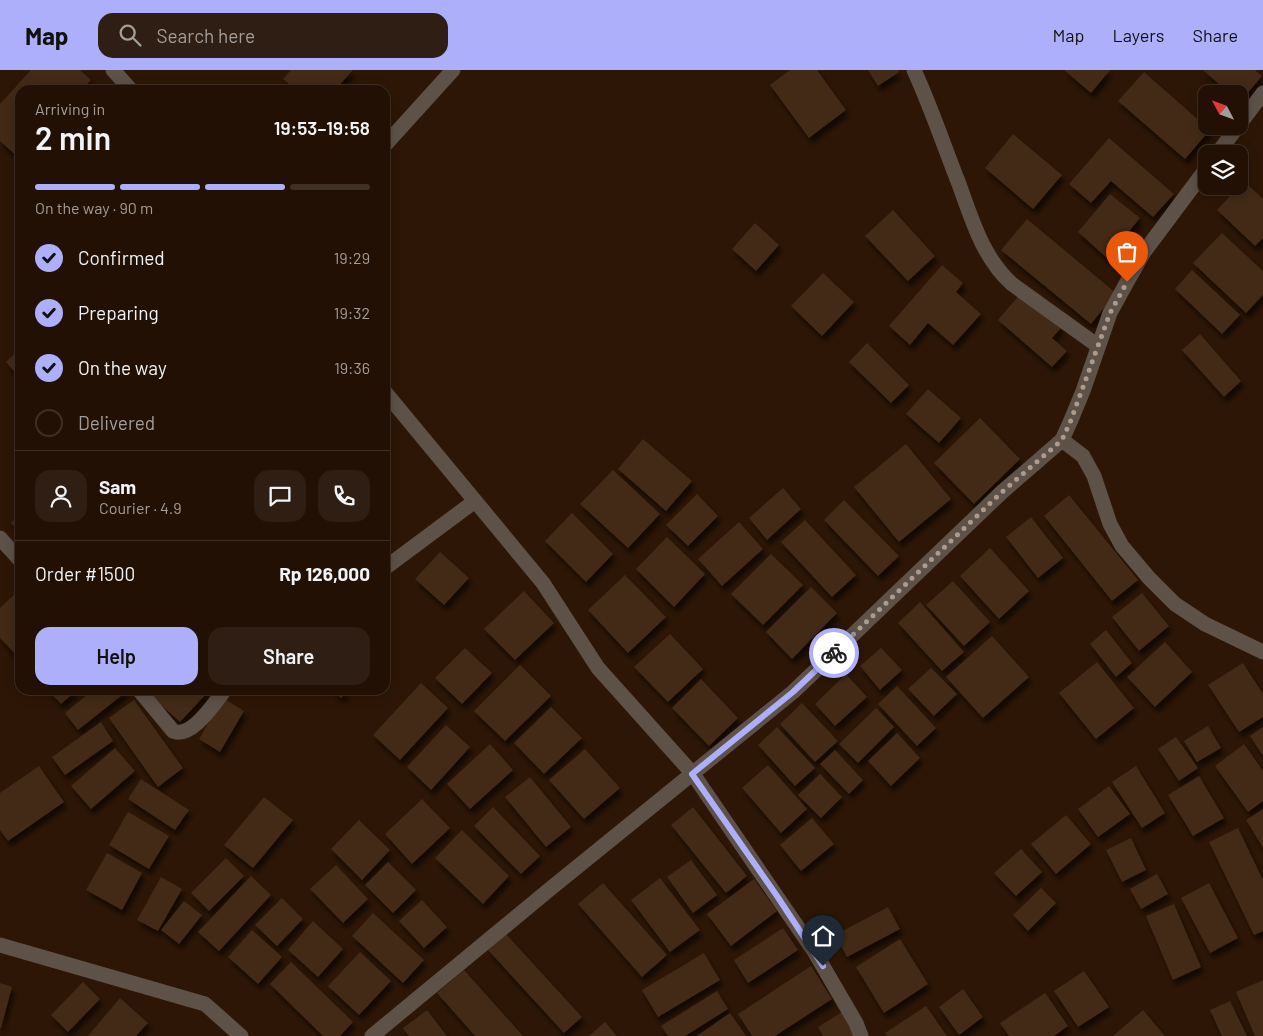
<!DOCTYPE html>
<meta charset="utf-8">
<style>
body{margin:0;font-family:Barlow,sans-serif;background:#2e1e13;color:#f1f3f6;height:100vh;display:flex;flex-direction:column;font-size:19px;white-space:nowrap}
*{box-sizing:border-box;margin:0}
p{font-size:16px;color:#a29d9a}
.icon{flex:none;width:28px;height:28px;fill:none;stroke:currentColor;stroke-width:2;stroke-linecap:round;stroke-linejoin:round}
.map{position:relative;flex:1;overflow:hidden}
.details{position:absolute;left:15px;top:15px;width:375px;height:610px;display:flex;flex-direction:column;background:#221004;border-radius:15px;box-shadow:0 2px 12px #0003,0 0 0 1px #3f3026}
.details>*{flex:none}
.needle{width:32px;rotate:311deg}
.buttons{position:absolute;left:1198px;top:15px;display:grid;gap:10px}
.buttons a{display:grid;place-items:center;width:50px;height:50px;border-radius:10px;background:#221004;box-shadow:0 2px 12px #0003,0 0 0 1px #3f3026;font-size:25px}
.pin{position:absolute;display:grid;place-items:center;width:42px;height:42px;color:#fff;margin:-51px -21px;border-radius:50% 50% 50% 0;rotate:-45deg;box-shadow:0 0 5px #0007}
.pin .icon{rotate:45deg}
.courier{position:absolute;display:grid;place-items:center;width:50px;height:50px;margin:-25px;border:4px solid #adaffb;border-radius:50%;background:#fff;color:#222;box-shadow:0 1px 6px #0007}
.summary em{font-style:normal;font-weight:600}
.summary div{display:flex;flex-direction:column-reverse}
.summary{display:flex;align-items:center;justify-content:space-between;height:85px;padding:0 20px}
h1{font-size:32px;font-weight:600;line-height:38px}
.bar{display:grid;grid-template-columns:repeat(4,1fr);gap:8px 5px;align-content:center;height:60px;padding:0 20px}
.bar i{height:6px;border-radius:4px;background:#3f3026}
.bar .active{background:#adaffb}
.bar p{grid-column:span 4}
.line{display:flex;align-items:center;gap:12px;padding:0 20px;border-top:1px solid #3f3026}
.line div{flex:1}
.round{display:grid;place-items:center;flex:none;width:52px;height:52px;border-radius:15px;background:#2e1e13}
ol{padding:0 20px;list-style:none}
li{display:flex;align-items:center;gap:15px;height:55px}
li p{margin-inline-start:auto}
li .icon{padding:5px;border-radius:50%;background:#adaffb;color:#111;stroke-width:4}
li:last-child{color:#a29d9a}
li i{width:28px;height:28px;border:2px solid #3f3026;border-radius:50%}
.cta{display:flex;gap:10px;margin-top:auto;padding:10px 20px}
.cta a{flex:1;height:58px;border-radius:15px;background:#adaffb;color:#111;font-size:20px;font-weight:600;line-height:58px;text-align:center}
.cta a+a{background:#2e1e13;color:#f1f3f6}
header{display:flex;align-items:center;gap:30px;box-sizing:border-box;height:70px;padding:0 25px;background:#adaffb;color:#111}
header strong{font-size:24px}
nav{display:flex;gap:28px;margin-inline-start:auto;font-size:18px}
.search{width:350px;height:45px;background:#2e1e13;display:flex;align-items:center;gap:12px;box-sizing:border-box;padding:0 18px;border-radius:15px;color:#a29d9a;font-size:19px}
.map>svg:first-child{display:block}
.building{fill:#422a17;filter:url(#shadow)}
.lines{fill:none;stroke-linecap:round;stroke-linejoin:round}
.minor{stroke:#5d5148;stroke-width:15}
.done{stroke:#ad9b8e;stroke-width:5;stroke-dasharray:0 9}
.route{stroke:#adaffb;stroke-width:6}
</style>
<header>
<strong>Map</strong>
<div class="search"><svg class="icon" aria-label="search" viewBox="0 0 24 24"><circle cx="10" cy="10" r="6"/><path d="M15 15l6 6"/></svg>Search here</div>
<nav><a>Map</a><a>Layers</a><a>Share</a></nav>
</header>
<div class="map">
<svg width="1263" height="966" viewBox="0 0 1263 966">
<defs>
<filter id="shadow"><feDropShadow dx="3" dy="5.5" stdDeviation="2.5" flood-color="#0009"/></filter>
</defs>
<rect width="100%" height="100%" fill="#2d1605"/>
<!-- building -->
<g class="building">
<polygon points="31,0 80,0 91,10 82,20 20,20 20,89 0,71 0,34"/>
<polygon points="291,0 353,0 335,20 296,20 283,9"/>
<polygon points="790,0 817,0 846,40 809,68 770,15"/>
<polygon points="868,0 898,0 899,2 878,16"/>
<polygon points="1064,0 1110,0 1091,23"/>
<polygon points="1203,0 1255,0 1262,6 1239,33 1239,24 1230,24"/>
<polygon points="1144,2 1210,60 1185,89 1118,31"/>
<polygon points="1013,64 1062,105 1033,139 985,98"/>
<polygon points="1109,68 1174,124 1153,147 1111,111 1091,133 1069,114"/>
<polygon points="1244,111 1263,129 1263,168 1255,176 1217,140"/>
<polygon points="1110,124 1140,148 1107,188 1078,162"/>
<polygon points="893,140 935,186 908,211 865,166"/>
<polygon points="1027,149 1116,223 1091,254 1001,180"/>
<polygon points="755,153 779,175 756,201 732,179"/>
<polygon points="1222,163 1263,201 1263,225 1246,243 1193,193"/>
<polygon points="942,195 963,213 956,222 981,244 953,275 928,253 910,275 889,256"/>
<polygon points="1192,200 1240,245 1222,264 1175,219"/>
<polygon points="823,203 854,232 822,266 791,236"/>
<polygon points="1021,223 1061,258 1052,268 1067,281 1052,297 998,250"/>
<polygon points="1200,264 1241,311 1224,327 1182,280"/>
<polygon points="867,273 909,315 891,333 849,292"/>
<polygon points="20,279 20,308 6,292"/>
<polygon points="928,319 961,348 939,373 906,344"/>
<polygon points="980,348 1020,389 974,434 934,393"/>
<polygon points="643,369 692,411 666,441 618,399"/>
<polygon points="906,374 951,429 899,472 854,417"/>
<polygon points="613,400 660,444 628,478 580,434"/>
<polygon points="783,418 801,439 767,470 749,448"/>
<polygon points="697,424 718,446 688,476 666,455"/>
<polygon points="1069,425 1138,510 1112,531 1044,446"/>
<polygon points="844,430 899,486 878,506 824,450"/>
<polygon points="572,443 613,484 586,512 545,471"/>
<polygon points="20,444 20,461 11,453"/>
<polygon points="1031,447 1063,488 1038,508 1006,467"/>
<polygon points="805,450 856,505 832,527 781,472"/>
<polygon points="739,452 763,479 722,516 698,489"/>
<polygon points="667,467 705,504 674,537 636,499"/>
<polygon points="990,478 1029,521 999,549 960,506"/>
<polygon points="440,482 469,508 444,535 415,509"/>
<polygon points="771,484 803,515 763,555 731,524"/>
<polygon points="625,505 666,547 628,583 588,540"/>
<polygon points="953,511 990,552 964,576 926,535"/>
<polygon points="811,517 837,543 792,589 766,562"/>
<polygon points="20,519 20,589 0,568 0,538"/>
<polygon points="524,521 554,553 515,590 484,559"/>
<polygon points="1142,523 1169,556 1139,581 1112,547"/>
<polygon points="920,532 964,582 942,601 898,553"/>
<polygon points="1106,560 1132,593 1116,607 1090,574"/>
<polygon points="670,564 703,599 668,632 634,597"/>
<polygon points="992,566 1029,607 983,648 946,607"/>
<polygon points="1165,572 1192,602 1155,637 1127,607"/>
<polygon points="465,578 492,603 462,634 435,608"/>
<polygon points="881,578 902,600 880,620 860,596"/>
<polygon points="1097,592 1134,638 1096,669 1059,623"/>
<polygon points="1243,593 1263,624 1263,647 1239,662 1208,615"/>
<polygon points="520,595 551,626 505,671 474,641"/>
<polygon points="931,598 957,624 934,646 908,619"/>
<polygon points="846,604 867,627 835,656 815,634"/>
<polygon points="701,609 738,648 709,676 672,638"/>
<polygon points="421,613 448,638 400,690 373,665"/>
<polygon points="897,616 936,658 917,676 878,634"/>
<polygon points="48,620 77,620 61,634"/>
<polygon points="93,620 125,620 126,622 78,660 65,643"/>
<polygon points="144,620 205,620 208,622 180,652"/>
<polygon points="332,620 348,620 341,628"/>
<polygon points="223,628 244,641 220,682 199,669"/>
<polygon points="134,630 183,698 158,717 109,648"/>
<polygon points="802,633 838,671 815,692 780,654"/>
<polygon points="551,637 582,668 544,704 514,673"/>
<polygon points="876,638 894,657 858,693 839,674"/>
<polygon points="101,652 113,671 65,705 52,687"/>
<polygon points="446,655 470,677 431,720 407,697"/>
<polygon points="1208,656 1221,678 1197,692 1184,671"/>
<polygon points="777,657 815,698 795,716 758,675"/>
<polygon points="1263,657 1263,686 1250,666"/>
<polygon points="897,663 920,688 891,716 868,691"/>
<polygon points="1176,667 1198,698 1179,711 1158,679"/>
<polygon points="490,674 513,700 470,739 447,714"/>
<polygon points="1244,674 1263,701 1263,731 1248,742 1215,696"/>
<polygon points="115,678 135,701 91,739 71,716"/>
<polygon points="585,679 620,718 584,749 549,710"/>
<polygon points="835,680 863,710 849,724 820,694"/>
<polygon points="768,695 807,739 781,763 742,718"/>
<polygon points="39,696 64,732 8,771 0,760 0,723"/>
<polygon points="1136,696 1165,743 1142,758 1112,712"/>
<polygon points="820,704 842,727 821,748 798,725"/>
<polygon points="1199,706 1224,748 1193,766 1168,725"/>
<polygon points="530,707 571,757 546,777 505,727"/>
<polygon points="141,709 189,740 175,760 128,729"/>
<polygon points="1109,716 1130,744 1098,767 1078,739"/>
<polygon points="264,727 293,750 253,798 224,775"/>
<polygon points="422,729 450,758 412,794 385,764"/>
<polygon points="493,737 540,786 521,804 474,756"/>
<polygon points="693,737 747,806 726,823 671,755"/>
<polygon points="1263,739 1263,778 1246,750"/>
<polygon points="128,742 169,766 149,799 109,775"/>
<polygon points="1066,745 1091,774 1056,804 1031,774"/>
<polygon points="812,748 834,774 801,801 780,775"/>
<polygon points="359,750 390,780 362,810 331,779"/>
<polygon points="1238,758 1263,810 1263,861 1254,865 1209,772"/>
<polygon points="462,760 509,806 483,834 435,788"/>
<polygon points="1131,768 1146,800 1122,812 1106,780"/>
<polygon points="1021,779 1042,802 1016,826 994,803"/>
<polygon points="107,783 142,803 122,840 86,820"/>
<polygon points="226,788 244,806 209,841 191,823"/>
<polygon points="691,790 717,825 693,843 667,807"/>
<polygon points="388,792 416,820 393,843 365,815"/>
<polygon points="336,795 368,829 343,853 310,819"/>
<polygon points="1157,804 1168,824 1141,839 1130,819"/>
<polygon points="251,806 271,825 219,881 198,862"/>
<polygon points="161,807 182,819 158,861 137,850"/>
<polygon points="660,808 700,860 670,882 631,830"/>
<polygon points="754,809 777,841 731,876 707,844"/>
<polygon points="603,813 667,885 642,907 578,834"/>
<polygon points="1209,813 1238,868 1210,883 1181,828"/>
<polygon points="1041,818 1056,833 1028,861 1013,845"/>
<polygon points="282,828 303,849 277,876 255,855"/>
<polygon points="422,830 447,857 424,878 399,851"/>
<polygon points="184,831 202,845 179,874 161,860"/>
<polygon points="1174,834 1201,897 1173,910 1146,846"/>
<polygon points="888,837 900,859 847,887 835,865"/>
<polygon points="373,843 424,890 403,913 352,866"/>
<polygon points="313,851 343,879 318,907 288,880"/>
<polygon points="783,858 798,880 748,913 734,890"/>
<polygon points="252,860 282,887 258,914 228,887"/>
<polygon points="506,864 582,947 564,963 488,880"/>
<polygon points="900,869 928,914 884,943 856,897"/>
<polygon points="360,882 391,911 359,945 328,916"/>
<polygon points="704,883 720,910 658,947 642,920"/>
<polygon points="291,892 353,952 340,966 323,966 270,914"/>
<polygon points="811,896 832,929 775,966 752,966 738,944"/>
<polygon points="464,900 523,966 475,966 437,923"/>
<polygon points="1084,901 1109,937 1078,957 1054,921"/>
<polygon points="1263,910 1263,966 1255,966 1236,922"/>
<polygon points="83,912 100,929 68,962 51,945"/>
<polygon points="0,913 12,917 1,958 0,958"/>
<polygon points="963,919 983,947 959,965 939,937"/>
<polygon points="717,921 728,939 685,966 668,966 661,956"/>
<polygon points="1045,923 1068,956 1054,966 1009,966 1000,953"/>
<polygon points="120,928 148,953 136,966 88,966"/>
<polygon points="1230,931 1247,966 1222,966 1210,940"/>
<polygon points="926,936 947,966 887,966 885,963"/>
<polygon points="427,940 447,966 409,966 403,958"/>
<polygon points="1143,940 1165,966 1113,966"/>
<polygon points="842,942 857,966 823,966 818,957"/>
<polygon points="730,943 746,966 697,966"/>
<polygon points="605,952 617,966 589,966"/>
</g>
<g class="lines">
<!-- minor -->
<g class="minor">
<polyline points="113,0 131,20"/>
<path d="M 914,0 C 931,37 944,76 959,114 C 972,150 983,188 1012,214 L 1098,276"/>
<polyline points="1239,55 1263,23"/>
<polyline points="385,75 453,0"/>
<polyline points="1217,84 1238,56"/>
<polyline points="385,322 543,513 598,598 693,704 814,881 856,953 861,966"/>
<polyline points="1062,370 1083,386 1094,406 1110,454 1122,476 1149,508 1175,534 1205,554 1263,582"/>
<polyline points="0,468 20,490"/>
<polyline points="385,498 475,431"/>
<path d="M 139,620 L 173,661 C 192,669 214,633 225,620"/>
<polyline points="0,875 205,934 241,966"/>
<polyline points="372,966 550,819 793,622 1002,422 1062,370 1071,350 1083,321 1110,243 1127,212 1144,182 1206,99"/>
</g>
</g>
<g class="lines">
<!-- done -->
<polyline class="done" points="834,583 1002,422 1062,370 1071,350 1110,243 1127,212"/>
<!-- route -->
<polyline class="route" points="823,896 777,826 692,704 793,622 834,583"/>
</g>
</svg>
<div class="buttons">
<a><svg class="needle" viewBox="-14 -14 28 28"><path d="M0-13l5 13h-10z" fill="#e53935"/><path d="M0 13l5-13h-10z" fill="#a29d9a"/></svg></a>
<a><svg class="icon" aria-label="layers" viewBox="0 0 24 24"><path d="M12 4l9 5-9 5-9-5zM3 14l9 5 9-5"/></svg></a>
</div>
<div class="pin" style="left:1127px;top:212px;background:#ea580c"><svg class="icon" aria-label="bag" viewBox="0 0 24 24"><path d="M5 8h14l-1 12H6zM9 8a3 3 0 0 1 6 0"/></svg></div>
<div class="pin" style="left:823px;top:896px;background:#1f2937"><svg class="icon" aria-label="home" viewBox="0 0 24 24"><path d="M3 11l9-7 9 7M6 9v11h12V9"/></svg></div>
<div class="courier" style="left:834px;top:583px"><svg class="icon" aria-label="bike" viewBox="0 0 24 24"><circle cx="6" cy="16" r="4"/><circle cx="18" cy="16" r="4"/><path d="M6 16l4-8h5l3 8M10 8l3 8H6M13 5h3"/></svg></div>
<section class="details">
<div class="summary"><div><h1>2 min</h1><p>Arriving in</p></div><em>19:53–19:58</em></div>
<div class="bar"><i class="active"></i><i class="active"></i><i class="active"></i><i></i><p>On the way · 90 m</p></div>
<ol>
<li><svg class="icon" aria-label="check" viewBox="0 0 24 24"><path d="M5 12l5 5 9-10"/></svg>Confirmed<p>19:29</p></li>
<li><svg class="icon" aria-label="check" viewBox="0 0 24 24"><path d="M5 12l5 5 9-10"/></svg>Preparing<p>19:32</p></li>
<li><svg class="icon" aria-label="check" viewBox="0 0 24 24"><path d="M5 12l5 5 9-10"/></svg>On the way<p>19:36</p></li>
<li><i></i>Delivered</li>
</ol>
<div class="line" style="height:90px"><a class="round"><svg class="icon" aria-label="person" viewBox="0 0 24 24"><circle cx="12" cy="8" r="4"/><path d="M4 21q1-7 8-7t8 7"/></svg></a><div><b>Sam</b><p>Courier · 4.9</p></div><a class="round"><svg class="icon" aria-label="chat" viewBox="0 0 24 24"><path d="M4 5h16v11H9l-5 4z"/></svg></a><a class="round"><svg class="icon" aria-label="phone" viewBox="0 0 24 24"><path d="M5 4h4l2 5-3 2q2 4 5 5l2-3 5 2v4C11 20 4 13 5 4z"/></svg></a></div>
<div class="line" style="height:65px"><div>Order #1500</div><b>Rp 126,000</b></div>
<div class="cta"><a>Help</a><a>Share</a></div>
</section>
</div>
